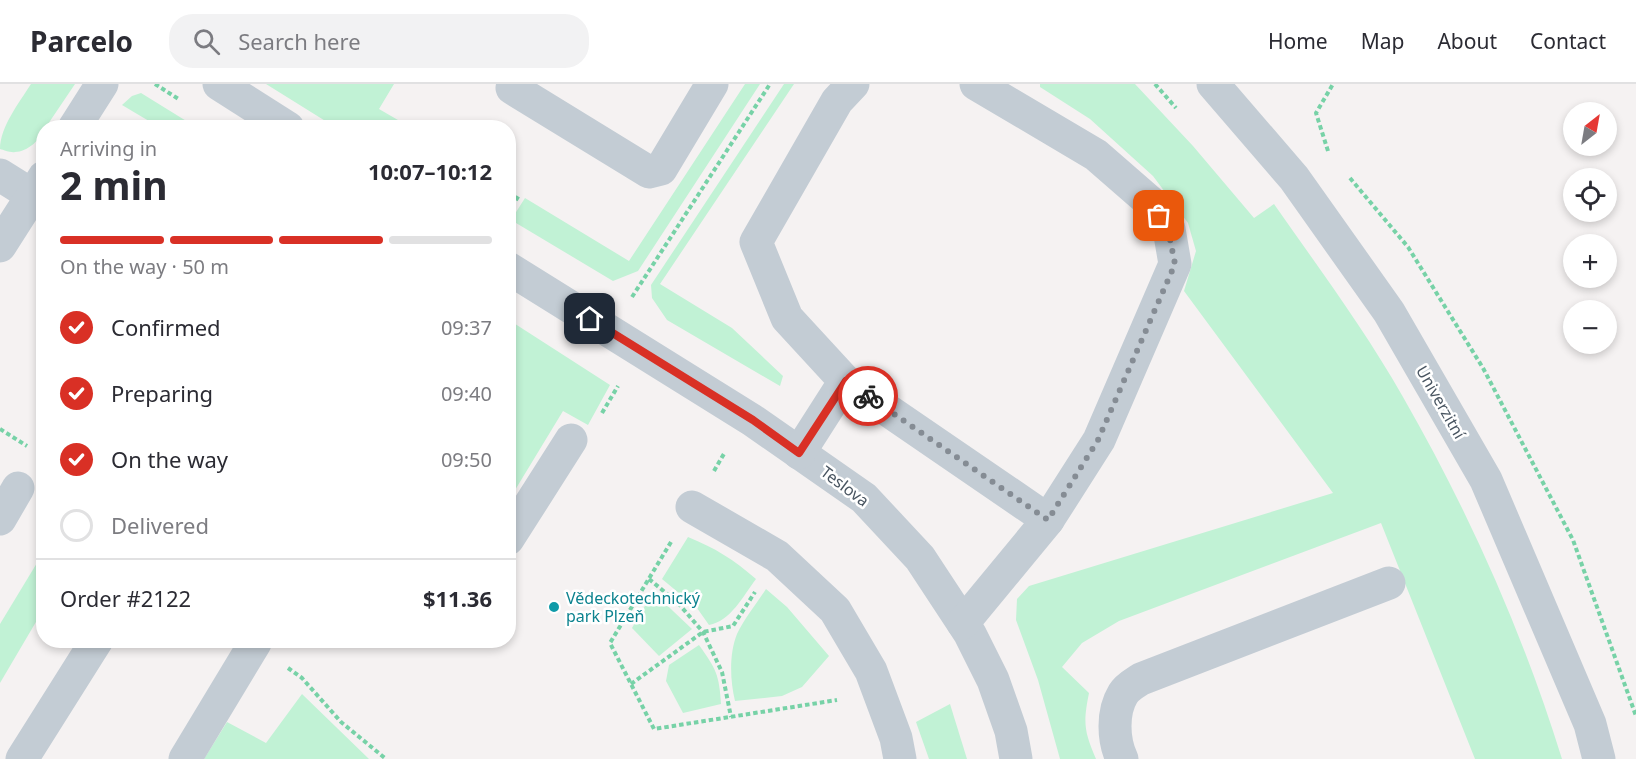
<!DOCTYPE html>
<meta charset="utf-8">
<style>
body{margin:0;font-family:"Noto Sans",sans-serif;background:#f2f2f3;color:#2b2b33;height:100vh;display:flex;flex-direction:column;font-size:22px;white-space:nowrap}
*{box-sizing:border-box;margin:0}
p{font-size:20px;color:#7c7c81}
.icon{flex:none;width:33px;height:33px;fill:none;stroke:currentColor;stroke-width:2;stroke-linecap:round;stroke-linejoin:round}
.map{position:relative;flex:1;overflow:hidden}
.sheet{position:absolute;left:36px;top:36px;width:480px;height:528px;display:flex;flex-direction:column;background:#fff;border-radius:24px;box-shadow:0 3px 9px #0003}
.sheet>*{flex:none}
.needle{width:39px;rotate:31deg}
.fabs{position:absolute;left:1563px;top:18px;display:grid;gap:12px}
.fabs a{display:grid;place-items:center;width:54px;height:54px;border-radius:50%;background:#fff;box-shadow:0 3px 9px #0003;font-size:30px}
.pin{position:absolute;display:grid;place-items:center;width:51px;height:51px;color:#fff;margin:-26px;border-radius:12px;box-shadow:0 3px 9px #0006}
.courier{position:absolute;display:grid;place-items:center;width:60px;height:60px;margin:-30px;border:4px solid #d93025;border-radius:50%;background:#fff;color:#222;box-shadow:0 2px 8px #0007}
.headline em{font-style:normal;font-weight:700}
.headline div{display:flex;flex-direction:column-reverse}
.headline{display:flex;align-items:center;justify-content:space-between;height:102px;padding:0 24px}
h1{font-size:39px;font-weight:700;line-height:45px}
.bar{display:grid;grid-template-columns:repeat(4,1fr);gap:9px 6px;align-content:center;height:72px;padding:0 24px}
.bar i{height:8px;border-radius:4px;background:#e1e1e2}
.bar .active{background:#d93025}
.bar p{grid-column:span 4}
.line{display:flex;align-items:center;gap:15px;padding:0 24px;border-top:2px solid #e1e1e2}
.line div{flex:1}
ol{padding:0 24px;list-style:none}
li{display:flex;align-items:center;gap:18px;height:66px}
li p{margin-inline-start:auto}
li .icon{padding:6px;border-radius:50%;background:#d93025;color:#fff;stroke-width:4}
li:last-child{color:#7c7c81}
li i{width:33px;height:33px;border:3px solid #e1e1e2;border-radius:50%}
header{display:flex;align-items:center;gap:36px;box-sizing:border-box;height:84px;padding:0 30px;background:#fff;border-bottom:2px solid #e1e1e2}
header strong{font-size:28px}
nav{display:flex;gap:33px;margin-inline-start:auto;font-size:21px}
.search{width:420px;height:54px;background:#f2f2f3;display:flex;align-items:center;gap:15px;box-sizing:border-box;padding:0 21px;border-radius:24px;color:#7c7c81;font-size:22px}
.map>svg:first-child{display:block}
.green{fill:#c1f2d5}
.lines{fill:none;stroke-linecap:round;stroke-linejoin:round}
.path{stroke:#77d2a7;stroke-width:4;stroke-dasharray:4.5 3;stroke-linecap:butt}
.minor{stroke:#c3ccd4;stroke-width:33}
.done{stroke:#858c94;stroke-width:6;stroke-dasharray:0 10.8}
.route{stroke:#d93025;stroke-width:8}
.culture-dot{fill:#0f9aa8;stroke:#fff;stroke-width:2}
.labels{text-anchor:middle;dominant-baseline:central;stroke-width:5;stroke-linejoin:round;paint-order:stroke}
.street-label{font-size:16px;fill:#495561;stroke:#fff}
.culture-label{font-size:16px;fill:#0d838f;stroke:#fff;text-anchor:start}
</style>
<header>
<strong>Parcelo</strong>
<div class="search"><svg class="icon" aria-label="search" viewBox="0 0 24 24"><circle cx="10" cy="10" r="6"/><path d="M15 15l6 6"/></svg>Search here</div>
<nav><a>Home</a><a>Map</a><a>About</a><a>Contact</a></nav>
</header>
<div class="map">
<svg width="1636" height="675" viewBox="0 0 1636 675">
<rect width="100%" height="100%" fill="#f5f2f2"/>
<!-- green -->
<g class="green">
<path d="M 31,0 L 75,0 L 46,43 L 44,44 C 42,55 27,68 15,68 C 11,69 4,66 0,65 C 0,43 19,19 31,0 Z"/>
<polygon points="266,0 394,0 379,25 410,43 335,43"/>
<polygon points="745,0 760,0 638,187 613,197 511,136 525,114 629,177"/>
<polygon points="784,0 794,0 660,200 732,244 783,292 780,302 667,236 652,214 651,201"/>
<path d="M 1040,0 L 1135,0 L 1193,62 L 1254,134 L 1274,120 C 1318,183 1365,246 1403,313 C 1469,428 1523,549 1562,675 L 1475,675 L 1381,439 L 1119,537 L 1082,559 L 1062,583 L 1089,609 C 1083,639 1084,647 1096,675 L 1060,675 L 1038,596 L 1016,536 L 1017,515 L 1029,502 L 1333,409 L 1184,207 L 1196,167 L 1188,139 L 1153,92 L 1090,35 L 1040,3 Z"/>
<polygon points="141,9 196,43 159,43 122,21 132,12"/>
<polygon points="509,236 610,301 588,341 563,327 509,416"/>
<path d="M 688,453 C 715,464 733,475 756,495 C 743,512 731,537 709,541 L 697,524 L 662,495 Z"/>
<polygon points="43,469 43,526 0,599 0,540"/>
<path d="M 766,505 L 787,523 L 829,572 L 802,603 L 782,612 L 735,617 C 730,596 729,570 737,550 C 744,535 757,519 766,505 Z"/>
<polygon points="653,508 692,545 659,572 632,544"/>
<path d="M 699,561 C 716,585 719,590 721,620 L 683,629 L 666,597 L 669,581 Z"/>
<polygon points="302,610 369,675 204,675 227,638 266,659"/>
<polygon points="950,620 967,675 929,675 916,638"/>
</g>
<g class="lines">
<!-- path -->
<g class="path">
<polyline points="155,0 180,16"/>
<polyline points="1155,0 1176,24"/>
<polyline points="1328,67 1316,29 1333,0"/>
<polyline points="1350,94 1408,163 1483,284 1573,456 1636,632"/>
<polyline points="508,129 519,111"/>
<polyline points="632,213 770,0"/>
<polyline points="602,329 618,302"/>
<polyline points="0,345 27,362"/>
<polyline points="714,387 725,368"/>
<polyline points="671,458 610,559 654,645 837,616"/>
<polyline points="649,495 678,519 703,548 722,588 731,633"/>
<polyline points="288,584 302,594 341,638 386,675"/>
<polyline points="631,600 703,548 733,542 755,508"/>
</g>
<!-- minor -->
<g class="minor">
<polyline points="219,0 288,44"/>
<polyline points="1213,0 1294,94 1389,228 1486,396 1590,640 1599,675"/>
<polyline points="512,4 649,88 661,85 712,0"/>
<polyline points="74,44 102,0"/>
<polyline points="0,91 32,111"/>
<polyline points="0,162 44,93"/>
<polyline points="508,184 752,336 864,414 920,474 970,550 993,596 1011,647 1016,675"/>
<polyline points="845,297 1048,436"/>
<polyline points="799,369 845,297 787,234 756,158 837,17 853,0"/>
<polyline points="692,423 777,472 835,526 871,587 896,654 900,675"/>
<polyline points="0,435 18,404"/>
<polyline points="508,455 571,356"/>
<polyline points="963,539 1048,436 1099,356 1175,180 1169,145 1150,118 1096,71 976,0"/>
<polyline points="22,675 97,556"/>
<polyline points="185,675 255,559"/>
<path d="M 1122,675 C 1113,656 1112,628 1123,610 C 1127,603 1135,599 1141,595 L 1389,499"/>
</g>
</g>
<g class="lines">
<!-- done -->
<polyline class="done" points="868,312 1048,436 1098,356 1175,180 1168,145 1159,132"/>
<!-- route -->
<polyline class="route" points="590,235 753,336 799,369 846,297 868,312"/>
</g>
<!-- markers -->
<circle class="culture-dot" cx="554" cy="523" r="6"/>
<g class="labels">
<!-- street labels -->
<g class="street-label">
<text transform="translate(1441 318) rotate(60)">Univerzitní</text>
<text transform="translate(845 402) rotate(37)">Teslova</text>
</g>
<!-- culture labels -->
<g class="culture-label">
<text x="566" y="514">Vědeckotechnický<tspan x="566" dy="18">park Plzeň</tspan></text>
</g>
</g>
</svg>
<div class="fabs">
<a><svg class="needle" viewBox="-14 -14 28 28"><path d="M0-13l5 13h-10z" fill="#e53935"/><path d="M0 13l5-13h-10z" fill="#7c7c81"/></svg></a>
<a><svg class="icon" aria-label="locate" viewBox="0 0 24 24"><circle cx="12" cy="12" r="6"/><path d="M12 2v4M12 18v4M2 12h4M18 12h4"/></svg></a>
<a>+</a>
<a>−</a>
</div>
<div class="pin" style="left:1159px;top:132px;background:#ea580c"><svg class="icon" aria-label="bag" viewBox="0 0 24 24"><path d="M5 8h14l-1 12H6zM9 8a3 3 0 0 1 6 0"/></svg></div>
<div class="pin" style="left:590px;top:235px;background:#1f2937"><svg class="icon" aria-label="home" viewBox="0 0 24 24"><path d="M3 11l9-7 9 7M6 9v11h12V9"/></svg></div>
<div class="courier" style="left:868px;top:312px"><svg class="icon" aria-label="bike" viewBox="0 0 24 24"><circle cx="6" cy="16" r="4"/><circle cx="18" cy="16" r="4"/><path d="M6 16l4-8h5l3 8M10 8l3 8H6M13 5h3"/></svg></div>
<section class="sheet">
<div class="headline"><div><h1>2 min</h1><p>Arriving in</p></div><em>10:07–10:12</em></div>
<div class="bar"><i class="active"></i><i class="active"></i><i class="active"></i><i></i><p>On the way · 50 m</p></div>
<ol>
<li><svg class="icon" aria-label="check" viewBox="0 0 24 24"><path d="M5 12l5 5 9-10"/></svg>Confirmed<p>09:37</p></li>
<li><svg class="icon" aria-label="check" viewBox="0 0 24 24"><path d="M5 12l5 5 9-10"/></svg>Preparing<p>09:40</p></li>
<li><svg class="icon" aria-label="check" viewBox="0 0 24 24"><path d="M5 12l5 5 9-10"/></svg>On the way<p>09:50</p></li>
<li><i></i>Delivered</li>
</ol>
<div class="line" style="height:78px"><div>Order #2122</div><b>$11.36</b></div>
</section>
</div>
